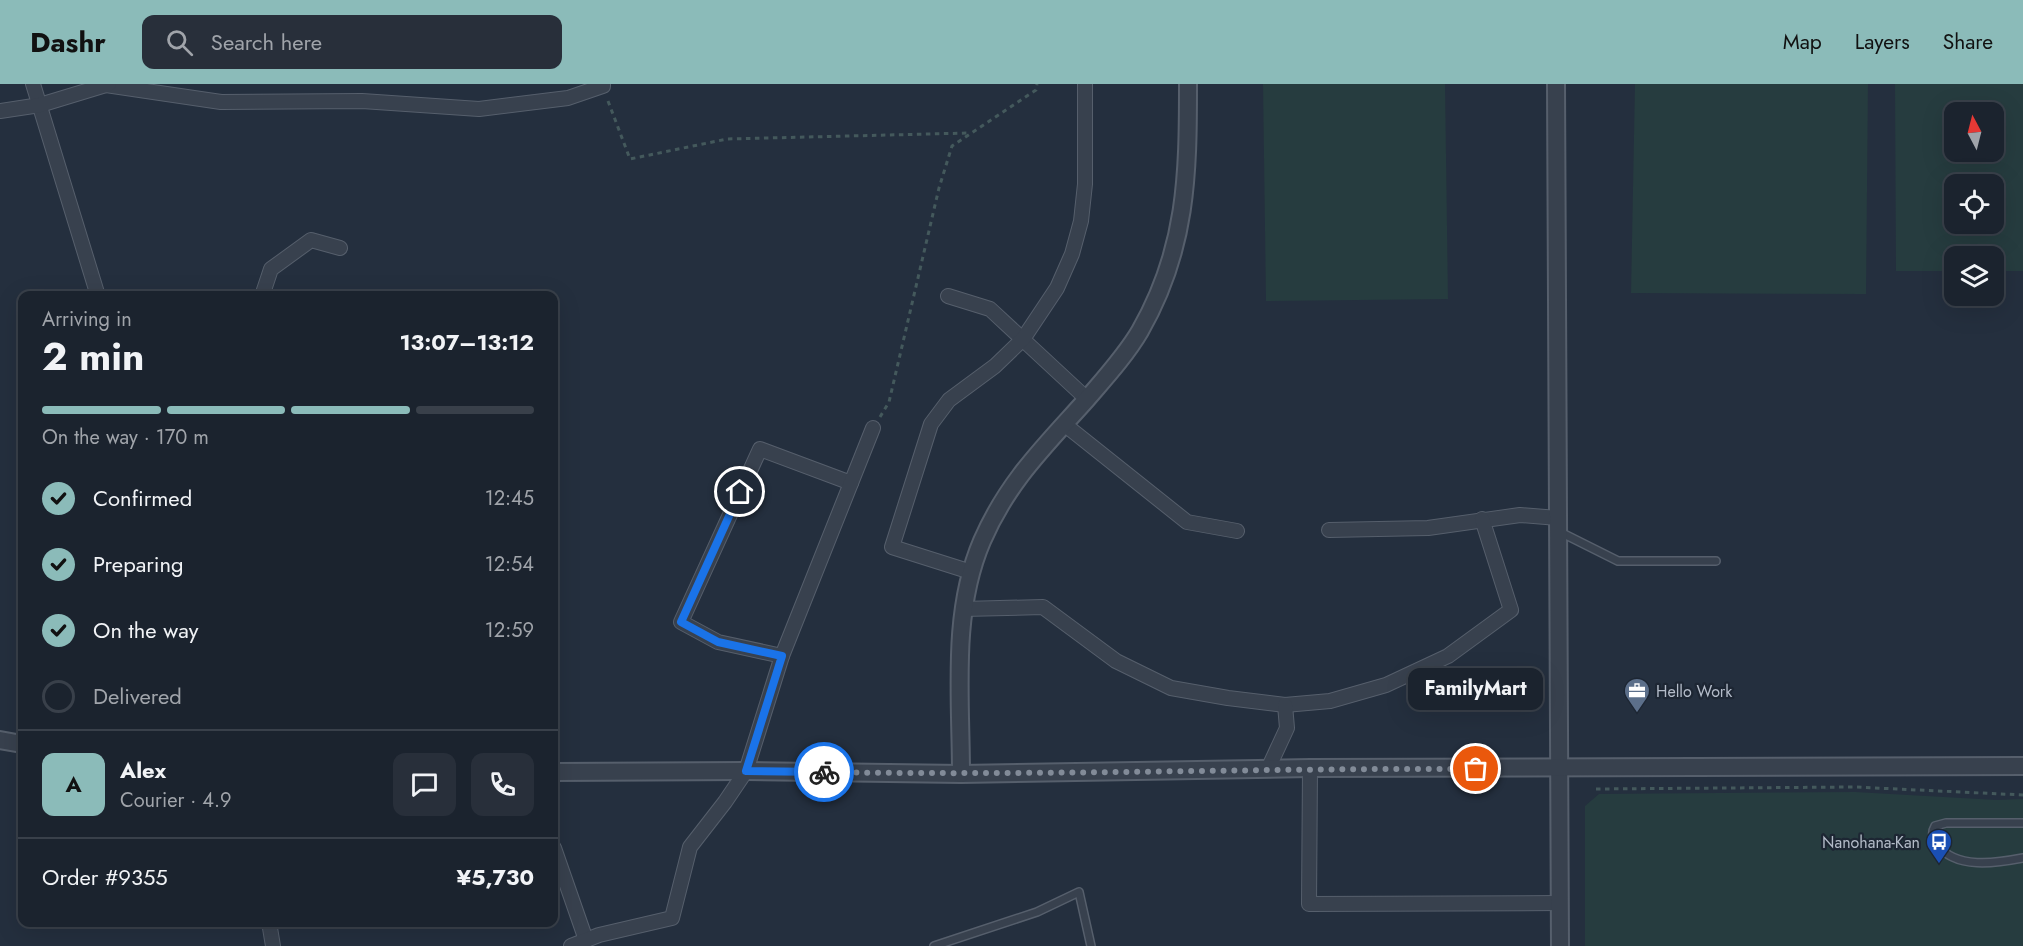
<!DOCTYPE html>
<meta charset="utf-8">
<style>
body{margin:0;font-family:Jost,sans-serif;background:#282f3a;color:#f1f3f6;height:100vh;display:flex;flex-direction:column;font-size:22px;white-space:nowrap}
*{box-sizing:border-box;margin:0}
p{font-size:20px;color:#a0a4aa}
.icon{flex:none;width:33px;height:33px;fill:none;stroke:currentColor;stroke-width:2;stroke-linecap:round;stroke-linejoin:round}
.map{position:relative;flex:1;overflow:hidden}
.details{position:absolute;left:18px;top:207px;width:540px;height:636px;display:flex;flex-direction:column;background:#1b232e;border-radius:12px;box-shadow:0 6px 24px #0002,0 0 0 2px #39404a}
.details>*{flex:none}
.needle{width:39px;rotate:353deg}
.fabs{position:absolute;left:1944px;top:18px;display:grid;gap:12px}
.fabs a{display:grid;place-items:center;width:60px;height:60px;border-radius:12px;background:#1b232e;box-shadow:0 6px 24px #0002,0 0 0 2px #39404a;font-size:30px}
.pin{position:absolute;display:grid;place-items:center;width:51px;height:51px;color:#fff;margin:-26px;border:3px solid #fff;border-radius:50%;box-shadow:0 2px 6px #0007}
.courier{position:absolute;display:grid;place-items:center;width:60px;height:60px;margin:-30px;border:4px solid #1a73e8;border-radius:50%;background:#fff;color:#222;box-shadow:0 2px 8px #0007}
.bubble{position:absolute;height:42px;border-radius:12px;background:#1b232e;box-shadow:0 6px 24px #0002,0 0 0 2px #39404a;font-size:20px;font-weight:700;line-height:42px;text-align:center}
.headline em{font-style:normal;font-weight:700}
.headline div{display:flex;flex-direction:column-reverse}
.headline{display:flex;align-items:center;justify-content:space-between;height:102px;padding:0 24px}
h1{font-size:39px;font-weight:700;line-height:45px}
.bar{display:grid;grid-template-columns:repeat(4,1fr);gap:9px 6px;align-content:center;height:72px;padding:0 24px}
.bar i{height:8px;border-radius:4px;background:#39404a}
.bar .current{background:#8bbbb9}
.bar p{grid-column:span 4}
.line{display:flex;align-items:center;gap:15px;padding:0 24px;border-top:2px solid #39404a}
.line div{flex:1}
.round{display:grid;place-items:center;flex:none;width:63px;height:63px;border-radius:12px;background:#282f3a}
ol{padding:0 24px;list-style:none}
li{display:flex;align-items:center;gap:18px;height:66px}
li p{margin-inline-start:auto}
li .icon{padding:6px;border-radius:50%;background:#8bbbb9;color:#111;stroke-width:4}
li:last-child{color:#a0a4aa}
li i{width:33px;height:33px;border:3px solid #39404a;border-radius:50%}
header{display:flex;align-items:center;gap:36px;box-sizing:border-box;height:84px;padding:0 30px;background:#8bbbb9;color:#111}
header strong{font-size:28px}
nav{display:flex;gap:33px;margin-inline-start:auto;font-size:21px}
.search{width:420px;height:54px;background:#282f3a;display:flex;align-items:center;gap:15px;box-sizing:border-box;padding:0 21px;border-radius:12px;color:#a0a4aa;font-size:22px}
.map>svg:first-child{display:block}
.green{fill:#263c3f;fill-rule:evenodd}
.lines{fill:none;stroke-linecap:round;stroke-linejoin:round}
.service-casing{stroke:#565f6c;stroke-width:10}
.minor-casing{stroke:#565f6c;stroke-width:16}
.tertiary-casing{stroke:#565f6c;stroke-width:20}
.path{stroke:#44595c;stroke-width:3;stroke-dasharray:4.5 4.5;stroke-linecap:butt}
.service{stroke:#38414e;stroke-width:7}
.minor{stroke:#38414e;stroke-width:14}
.tertiary{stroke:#38414e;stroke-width:16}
.done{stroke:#828b98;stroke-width:6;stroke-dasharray:0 10.8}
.route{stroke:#1a73e8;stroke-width:8}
.labels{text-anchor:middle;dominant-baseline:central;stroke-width:4.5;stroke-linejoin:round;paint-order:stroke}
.poi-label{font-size:16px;fill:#b4bcc9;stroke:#1d2633;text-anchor:start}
</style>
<header>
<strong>Dashr</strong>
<div class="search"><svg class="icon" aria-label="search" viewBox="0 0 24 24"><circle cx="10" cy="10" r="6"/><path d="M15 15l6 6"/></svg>Search here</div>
<nav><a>Map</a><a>Layers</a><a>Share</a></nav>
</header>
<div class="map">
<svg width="2023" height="862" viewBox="0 0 2023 862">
<rect width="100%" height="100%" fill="#242f3e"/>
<!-- green -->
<g class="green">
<polygon points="1263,0 1445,0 1448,215 1266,217"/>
<polygon points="1635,0 1868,0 1866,210 1631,209"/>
<path d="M 1895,0 L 2023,0 L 2023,187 L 1994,187 L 1994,172 L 1954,172 L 1954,187 L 1896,187 ZM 1994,28 L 1994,68 L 1954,68 L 1954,28 ZM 1994,100 L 1994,140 L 1954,140 L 1954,100 Z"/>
<polygon points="1855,708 1997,716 2023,715 2023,862 1585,862 1585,722 1599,710"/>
</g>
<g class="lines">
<defs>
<g id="service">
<polyline points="1560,448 1618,477 1716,477"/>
<path d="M 2023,739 L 1946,739 L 1935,742 C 1931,749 1932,754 1937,760 C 1955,786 1997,779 2023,774"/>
<polyline points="934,862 1037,828 1079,808 1091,862"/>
</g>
<g id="minor">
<polyline points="33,0 98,212"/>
<polyline points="106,1 221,18 362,17 479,25 568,14 603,2 603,0"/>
<polyline points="0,27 40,21 109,0"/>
<polyline points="262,212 271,185 311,156 340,164"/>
<polyline points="948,212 990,225 1087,315"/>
<polyline points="1064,340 1187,438 1237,447"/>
<polyline points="1329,446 1428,444 1520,431 1558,434"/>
<polyline points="971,488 892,463 931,340 949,316 995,282 1023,255 1057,204 1072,170 1081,137 1085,100 1085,0"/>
<polyline points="963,525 1043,523 1116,577 1171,604 1228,614 1285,621 1330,617 1386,601 1448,572 1511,526 1482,435"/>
<polyline points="782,572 718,558 681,538 760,365 851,399"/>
<polyline points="1310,684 1309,820 1560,819"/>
<polyline points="1268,685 1287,644 1285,621"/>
<polyline points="554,764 586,856"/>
<polyline points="269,838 273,862"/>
<polyline points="571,862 599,851 672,834 690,763 725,718 746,687 782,572 873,344"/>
</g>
<g id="tertiary">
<polyline points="1556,0 1560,862"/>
<polyline points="0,656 22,660"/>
<polyline points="554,688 746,687 961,690 1310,684 2023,682"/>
<path d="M 961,690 C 961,613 951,529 982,457 C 1008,397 1045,362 1087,315 C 1105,294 1126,271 1140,247 C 1187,165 1188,91 1188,0"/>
</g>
</defs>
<!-- service casing -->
<use href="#service" class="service-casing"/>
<!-- minor casing -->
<use href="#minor" class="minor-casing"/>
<!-- tertiary casing -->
<use href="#tertiary" class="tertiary-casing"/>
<!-- path -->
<g class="path">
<polyline points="608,17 630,75 727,55 969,49"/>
<polyline points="880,333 889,318 939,104 952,62 1036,6 1037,0"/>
<polyline points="1596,705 1855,703 2023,711"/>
</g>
<!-- service -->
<use href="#service" class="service"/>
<!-- minor -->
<use href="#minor" class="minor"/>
<!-- tertiary -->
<use href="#tertiary" class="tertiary"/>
</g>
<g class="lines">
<!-- done -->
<path class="done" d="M 824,688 C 1041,692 1258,684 1476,685"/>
<!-- route -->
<polyline class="route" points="740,408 681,538 718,558 782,572 746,687 824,688"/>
</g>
<!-- icons -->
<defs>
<symbol id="office-pin" viewBox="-11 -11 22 30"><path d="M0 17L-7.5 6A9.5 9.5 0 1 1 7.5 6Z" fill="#5c6f8a" stroke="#1d2633"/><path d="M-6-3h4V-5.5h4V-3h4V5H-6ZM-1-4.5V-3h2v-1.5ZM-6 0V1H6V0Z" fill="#fff"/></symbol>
<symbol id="bus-pin" viewBox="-11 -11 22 30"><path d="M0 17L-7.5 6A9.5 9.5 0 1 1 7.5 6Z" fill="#1a4fb4" stroke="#1d2633"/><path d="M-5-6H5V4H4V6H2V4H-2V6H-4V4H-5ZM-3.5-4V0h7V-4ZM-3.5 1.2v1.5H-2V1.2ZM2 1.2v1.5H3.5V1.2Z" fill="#fff"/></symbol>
</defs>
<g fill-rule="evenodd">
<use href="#office-pin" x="1622" y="592" width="30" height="40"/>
<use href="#bus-pin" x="1924" y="743" width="30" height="40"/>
</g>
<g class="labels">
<!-- poi labels -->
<g class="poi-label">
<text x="1656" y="607">Hello Work</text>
<text x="1920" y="758" text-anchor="end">Nanohana-Kan</text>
</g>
</g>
</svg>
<div class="fabs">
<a><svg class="needle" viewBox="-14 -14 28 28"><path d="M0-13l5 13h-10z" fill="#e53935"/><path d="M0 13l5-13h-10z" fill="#a0a4aa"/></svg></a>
<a><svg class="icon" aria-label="locate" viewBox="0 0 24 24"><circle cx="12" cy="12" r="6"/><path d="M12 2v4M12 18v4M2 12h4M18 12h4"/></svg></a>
<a><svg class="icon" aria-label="layers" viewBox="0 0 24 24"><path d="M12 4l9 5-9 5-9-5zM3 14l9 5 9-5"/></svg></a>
</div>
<div class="pin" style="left:1476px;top:685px;background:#ea580c"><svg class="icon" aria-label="bag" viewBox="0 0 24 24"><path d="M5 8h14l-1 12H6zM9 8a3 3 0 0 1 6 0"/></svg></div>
<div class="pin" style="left:740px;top:408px;background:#1f2937"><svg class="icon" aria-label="home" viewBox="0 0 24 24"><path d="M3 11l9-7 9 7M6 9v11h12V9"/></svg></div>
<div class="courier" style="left:824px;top:688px"><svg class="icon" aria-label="bike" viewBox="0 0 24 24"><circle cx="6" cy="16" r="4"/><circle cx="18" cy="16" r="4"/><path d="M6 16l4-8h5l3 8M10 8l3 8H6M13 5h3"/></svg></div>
<div class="bubble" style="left:1408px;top:584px;width:135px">FamilyMart</div>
<section class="details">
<div class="headline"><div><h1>2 min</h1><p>Arriving in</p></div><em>13:07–13:12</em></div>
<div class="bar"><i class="current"></i><i class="current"></i><i class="current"></i><i></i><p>On the way · 170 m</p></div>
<ol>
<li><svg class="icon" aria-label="check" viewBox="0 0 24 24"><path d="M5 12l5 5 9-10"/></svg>Confirmed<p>12:45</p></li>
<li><svg class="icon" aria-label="check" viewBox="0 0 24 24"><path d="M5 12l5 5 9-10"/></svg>Preparing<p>12:54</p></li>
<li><svg class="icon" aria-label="check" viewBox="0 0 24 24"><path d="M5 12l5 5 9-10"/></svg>On the way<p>12:59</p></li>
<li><i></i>Delivered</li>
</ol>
<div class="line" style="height:108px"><b class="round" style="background:#8bbbb9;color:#111">A</b><div><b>Alex</b><p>Courier · 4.9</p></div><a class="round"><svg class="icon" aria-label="chat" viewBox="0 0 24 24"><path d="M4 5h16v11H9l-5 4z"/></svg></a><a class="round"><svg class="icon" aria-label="phone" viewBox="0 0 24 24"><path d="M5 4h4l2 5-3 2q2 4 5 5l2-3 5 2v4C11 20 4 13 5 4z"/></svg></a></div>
<div class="line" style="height:78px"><div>Order #9355</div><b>¥5,730</b></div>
</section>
</div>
